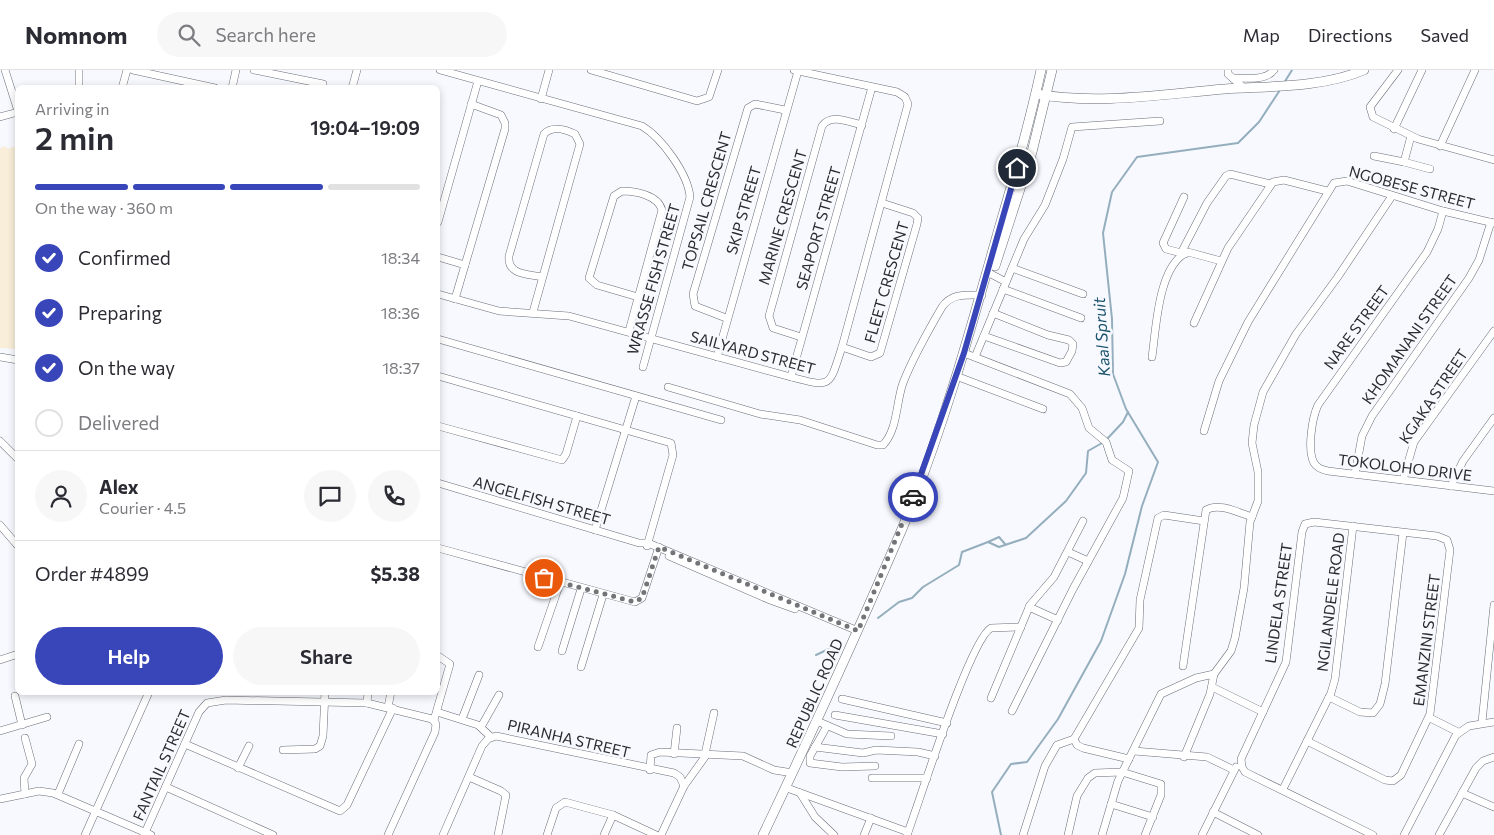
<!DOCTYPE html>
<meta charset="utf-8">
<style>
body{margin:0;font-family:Commissioner,sans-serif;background:#f7f7f7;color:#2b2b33;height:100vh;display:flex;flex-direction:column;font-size:19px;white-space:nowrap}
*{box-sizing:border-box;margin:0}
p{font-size:16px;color:#7c7c81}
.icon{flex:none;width:28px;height:28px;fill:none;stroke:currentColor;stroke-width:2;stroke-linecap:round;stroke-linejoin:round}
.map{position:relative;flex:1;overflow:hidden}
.panel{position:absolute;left:15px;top:15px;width:425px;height:610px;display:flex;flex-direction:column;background:#fff;border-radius:8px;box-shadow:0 2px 8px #0003}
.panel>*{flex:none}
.pin{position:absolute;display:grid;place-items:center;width:42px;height:42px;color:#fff;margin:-21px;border:2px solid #fff;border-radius:50%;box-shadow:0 1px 5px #0007}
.courier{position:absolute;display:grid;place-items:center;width:50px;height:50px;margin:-25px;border:4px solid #3946b9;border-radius:50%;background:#fff;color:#222;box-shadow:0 1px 6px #0007}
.overview em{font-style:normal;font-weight:600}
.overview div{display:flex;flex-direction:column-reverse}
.overview{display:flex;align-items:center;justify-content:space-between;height:85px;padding:0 20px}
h1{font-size:32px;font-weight:600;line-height:38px}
.bar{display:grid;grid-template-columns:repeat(4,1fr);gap:8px 5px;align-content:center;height:60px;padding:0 20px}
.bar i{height:6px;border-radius:4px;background:#e1e1e2}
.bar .on{background:#3946b9}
.bar p{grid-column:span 4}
.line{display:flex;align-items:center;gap:12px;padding:0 20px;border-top:1px solid #e1e1e2}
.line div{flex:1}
.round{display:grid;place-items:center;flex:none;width:52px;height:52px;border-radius:26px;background:#f7f7f7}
ol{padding:0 20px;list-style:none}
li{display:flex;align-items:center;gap:15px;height:55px}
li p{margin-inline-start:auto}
li .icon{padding:5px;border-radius:50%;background:#3946b9;color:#fff;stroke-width:4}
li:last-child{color:#7c7c81}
li i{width:28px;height:28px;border:2px solid #e1e1e2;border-radius:50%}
.action{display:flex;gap:10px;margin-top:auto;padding:10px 20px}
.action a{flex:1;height:58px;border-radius:30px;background:#3946b9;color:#fff;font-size:20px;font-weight:600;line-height:58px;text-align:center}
.action a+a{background:#f7f7f7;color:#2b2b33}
header{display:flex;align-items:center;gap:30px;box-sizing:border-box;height:70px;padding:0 25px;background:#fff;border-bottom:1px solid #e1e1e2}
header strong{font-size:24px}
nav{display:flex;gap:28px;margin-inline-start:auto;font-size:18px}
.search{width:350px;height:45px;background:#f7f7f7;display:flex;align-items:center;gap:12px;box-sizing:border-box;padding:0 18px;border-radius:28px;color:#7c7c81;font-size:19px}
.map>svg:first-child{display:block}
.education{fill:#f8eed9}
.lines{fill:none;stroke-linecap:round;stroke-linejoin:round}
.stream{stroke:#95aebd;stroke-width:2}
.minor-casing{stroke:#6a6d75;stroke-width:8}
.tertiary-casing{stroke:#6a6d75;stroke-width:10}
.minor{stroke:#fff;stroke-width:7}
.tertiary{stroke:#fff;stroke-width:9}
.done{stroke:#727478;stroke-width:5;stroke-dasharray:0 9}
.route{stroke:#3946b9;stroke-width:6}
.labels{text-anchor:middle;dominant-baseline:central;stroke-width:5;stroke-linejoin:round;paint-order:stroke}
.street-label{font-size:15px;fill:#2b2c30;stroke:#f7f9ff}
.water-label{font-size:16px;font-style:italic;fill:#1b526c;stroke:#f7f9ff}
</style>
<header>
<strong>Nomnom</strong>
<div class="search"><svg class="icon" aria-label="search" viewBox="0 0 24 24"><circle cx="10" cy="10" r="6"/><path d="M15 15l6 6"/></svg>Search here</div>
<nav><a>Map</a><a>Directions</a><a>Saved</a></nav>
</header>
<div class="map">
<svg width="1494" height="765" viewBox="0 0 1494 765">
<rect width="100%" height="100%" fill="#f7f9ff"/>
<!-- education -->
<polygon class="education" points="6,76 7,79 17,76 17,279 0,278 0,78"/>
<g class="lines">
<!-- stream -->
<g class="stream">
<polyline points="1284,13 1292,0"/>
<polyline points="1107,369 1123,352 1128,342"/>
<polyline points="988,472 999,467 1005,474"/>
<polyline points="878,548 899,532 912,528 923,517 959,495 962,482 988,472 999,477 1026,468 1066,431 1086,403 1088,381 1102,373"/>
<polyline points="816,585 833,577"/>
<polyline points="1001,765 992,722 1011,694 1027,692 1058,649 1101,571 1125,504 1142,436 1158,392 1126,339 1113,304 1112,249 1103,163 1112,122 1137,87 1238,73 1259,52 1280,20"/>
</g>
<defs>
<g id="minor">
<polyline points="5,0 18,41"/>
<polyline points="79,0 79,18"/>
<polyline points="133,0 215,18"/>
<polyline points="254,0 323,14"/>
<path d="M 440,0 L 642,56 C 662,68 688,104 690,127 L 643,297"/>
<polyline points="591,0 697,31 709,27 718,0"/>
<polyline points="1228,0 1228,4 1244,18"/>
<polyline points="1398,0 1370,37 1373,47 1418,69 1494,90"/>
<path d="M 1233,8 C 1245,8 1266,11 1274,0"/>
<polyline points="122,18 127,0"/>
<polyline points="232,18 236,0"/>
<polyline points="352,18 357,0"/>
<polyline points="541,29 549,0"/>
<polyline points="0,47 18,42"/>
<polyline points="1394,59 1422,0"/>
<polyline points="1440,76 1475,0"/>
<polyline points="1374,86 1404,92 1411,66"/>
<polyline points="1404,92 1430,99"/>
<polyline points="1184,127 1163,173 1166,179 1185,184"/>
<path d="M 1443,141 L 1438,159 L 1427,182 L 1318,335 C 1312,348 1307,380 1314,393 C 1317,398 1323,400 1328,401 L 1494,421"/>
<polyline points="438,152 478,11"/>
<polyline points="1181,183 1207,133 1226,106 1230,104 1270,114"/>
<polyline points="438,187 465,195"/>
<polyline points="1012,198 1083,224"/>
<polyline points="991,204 1006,212"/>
<polyline points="1003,219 1081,248"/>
<path d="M 438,224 L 499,241 L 569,246 L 791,307 C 832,318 829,317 842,277 L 908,34 L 905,27 L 897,22 L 794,0"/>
<polyline points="455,229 505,59 505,53 501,45 471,34"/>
<path d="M 533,242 L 580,74 L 575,64 C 565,59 552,56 544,64 L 509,186 C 507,205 528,204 542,207"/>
<polyline points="726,248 695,236 693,224 748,38 755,34 785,40"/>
<polyline points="1194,253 1228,178 1273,112 1284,110 1327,121"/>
<path d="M 629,261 L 662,140 C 658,125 635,121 622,121 L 614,126 L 589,208 L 597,215 L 638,227"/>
<polyline points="984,266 1060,293 1066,292 1072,281 1073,274 1069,270 1048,265 993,243"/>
<path d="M 801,267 L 773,258 L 769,246 L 822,56 C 831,43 849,52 862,55"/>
<polyline points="438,269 721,350"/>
<polyline points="842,277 871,287 880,283 917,154 918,148 913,143 882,133"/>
<polyline points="964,283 1070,324 1082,338 1089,358 1106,372 1112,390 1129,401 1123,428 1073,519 1012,641"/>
<polyline points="0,287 18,290"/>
<polyline points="717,287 798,1"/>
<polyline points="975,287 1024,169 1045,135 1063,89 1072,57 1160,51"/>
<path d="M 1152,287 C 1156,260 1158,194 1188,182 L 1221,191"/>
<polyline points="438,306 671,373 673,385 647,476"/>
<polyline points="956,306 1043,339"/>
<polyline points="791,307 872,17"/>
<path d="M 668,317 L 760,344 L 800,350 L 877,375 L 883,375 C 898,359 896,332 903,313 C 913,287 928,261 942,237 C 952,223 966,225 982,225"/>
<polyline points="438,356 562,390 566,384 577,346"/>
<polyline points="1204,361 1219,311 1248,252 1334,113 1347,111 1443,141 1494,153"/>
<polyline points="0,371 18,389"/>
<polyline points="1355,404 1362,366 1372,346 1469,208 1479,190 1491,152"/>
<polyline points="1403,410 1414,372 1494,261"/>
<polyline points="438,413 639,473 648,473 858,561"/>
<polyline points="1451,416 1463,391 1494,348"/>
<polyline points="0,455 18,476"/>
<polyline points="595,460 636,326"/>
<polyline points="438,478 635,532 642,528 659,477"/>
<polyline points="1068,482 1088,491"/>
<polyline points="669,486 770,530 795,539"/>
<polyline points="1029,537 1058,550"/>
<polyline points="538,577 560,513"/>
<polyline points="562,581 581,519"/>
<polyline points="0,590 18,584"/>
<path d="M 1183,596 L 1206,440 C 1219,432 1239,443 1252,447"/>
<polyline points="581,597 603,525"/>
<polyline points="1212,617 1263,642"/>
<polyline points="15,626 22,655"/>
<polyline points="1329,627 1360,642 1373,643 1380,634 1385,614 1403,463"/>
<polyline points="991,628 1030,535 1054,507 1083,451"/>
<polyline points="842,629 947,653"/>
<polyline points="367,633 368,622"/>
<polyline points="388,637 391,622"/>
<polyline points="437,642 478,655 491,667"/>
<polyline points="835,645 943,664"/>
<polyline points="1430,648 1458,662"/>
<polyline points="462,649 479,605"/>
<polyline points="434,650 450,594 438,586"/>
<polyline points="817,651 847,664 891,666"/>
<polyline points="1482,652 1494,535"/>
<polyline points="827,656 810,686 810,693 842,697 875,696"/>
<polyline points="481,657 499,625"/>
<polyline points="0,661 47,647"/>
<polyline points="25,668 32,694 24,708 25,724"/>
<polyline points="1074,669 1077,675 1083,678 1129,689"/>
<polyline points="1307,671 1385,710 1393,711 1401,705 1430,644 1450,480 1447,470 1437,466 1314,452 1305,454 1302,462 1286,592 1241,689 1242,697 1245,702 1373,765"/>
<polyline points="185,674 340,741 347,735 393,638"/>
<polyline points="815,677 863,683 876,680 918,682 935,686"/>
<polyline points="283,680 315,679 320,676 323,666 325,622"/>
<polyline points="1134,681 1207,687 1234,700"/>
<polyline points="674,684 677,658"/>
<polyline points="705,684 714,643"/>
<polyline points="1184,687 1210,624 1214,604 1231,581 1235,568 1244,518 1250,452 1258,431 1258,402 1252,373 1254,355 1263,322 1296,264 1337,208 1392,126"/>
<polyline points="238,698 249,676"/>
<polyline points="650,700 651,685 660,682 743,686 774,700 793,703"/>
<polyline points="469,707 501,721 506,725 498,765"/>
<polyline points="872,708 927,708"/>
<polyline points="166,717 273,765"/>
<polyline points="787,718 908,762"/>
<polyline points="1283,719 1331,623 1335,609 1353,456"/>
<polyline points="800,723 815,747 834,765"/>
<polyline points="1462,723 1494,737"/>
<polyline points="58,724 79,674"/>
<polyline points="0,729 39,721 53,723 151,765"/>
<polyline points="1111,734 1153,747"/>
<polyline points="1213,742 1258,765"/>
<polyline points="85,765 149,622"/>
<polyline points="144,765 199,642 207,633 226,630 367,633 432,649 436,654 435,662 388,765"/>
<polyline points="443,765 482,676 488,669 496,666 674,703 680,707 684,716"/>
<polyline points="547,765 556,738 565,732 613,745 656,765"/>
<polyline points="604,765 613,745"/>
<polyline points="661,765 684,716 707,684"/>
<polyline points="864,765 871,748"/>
<path d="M 907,765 C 919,733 970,569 991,558 L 1021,557"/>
<polyline points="1023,765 1045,696 1057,675 1074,669 1139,558 1140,530 1158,448 1164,445 1204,451"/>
<polyline points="1068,765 1077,726 1088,708 1095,703 1122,702 1161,714 1161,725 1145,765"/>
<polyline points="1102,765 1118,711 1161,624 1196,608 1214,604"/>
<polyline points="1202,765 1236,697"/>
<polyline points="1404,765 1456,665 1469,656 1494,652"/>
<polyline points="1439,765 1476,698 1483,691 1494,687"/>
</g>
<g id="tertiary">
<path d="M 1036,24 C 1098,35 1163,24 1225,19 C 1270,16 1321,18 1364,0"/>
<polyline points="995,196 1032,82 1052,0"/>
<path d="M 763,765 C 811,664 858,562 902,459 C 942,363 970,262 998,162 C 1014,108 1029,55 1041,0"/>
</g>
</defs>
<!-- minor casing -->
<use href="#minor" class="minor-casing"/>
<!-- tertiary casing -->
<use href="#tertiary" class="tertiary-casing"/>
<!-- minor -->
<use href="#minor" class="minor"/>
<!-- tertiary -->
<use href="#tertiary" class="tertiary"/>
</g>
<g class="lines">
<!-- done -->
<polyline class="done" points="544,508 635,532 642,528 659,477 858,561 913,427"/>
<!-- route -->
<polyline class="route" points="913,427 964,283 1017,98"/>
</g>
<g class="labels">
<!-- street labels -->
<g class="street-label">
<text transform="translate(1412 117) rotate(15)">NGOBESE STREET</text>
<text transform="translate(706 131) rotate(-74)">TOPSAIL CRESCENT</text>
<text transform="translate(743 140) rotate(-74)">SKIP STREET</text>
<text transform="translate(782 147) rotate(-74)">MARINE CRESCENT</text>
<text transform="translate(818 158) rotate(-74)">SEAPORT STREET</text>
<text transform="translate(653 209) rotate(-74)">WRASSE FISH STREET</text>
<text transform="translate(886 212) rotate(-74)">FLEET CRESCENT</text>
<text transform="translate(1356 257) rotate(-54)">NARE STREET</text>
<text transform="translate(1409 269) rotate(-55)">KHOMANANI STREET</text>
<text transform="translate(753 282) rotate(15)">SAILYARD STREET</text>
<text transform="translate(1433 326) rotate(-56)">KGAKA STREET</text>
<text transform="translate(1405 397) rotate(7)">TOKOLOHO DRIVE</text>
<text transform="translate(542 430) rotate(16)">ANGELFISH STREET</text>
<text transform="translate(1330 532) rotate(-83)">NGILANDELE ROAD</text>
<text transform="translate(1278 533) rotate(-82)">LINDELA STREET</text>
<text transform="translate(1426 570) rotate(-83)">EMANZINI STREET</text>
<text transform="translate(814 623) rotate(-66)">REPUBLIC ROAD</text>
<text transform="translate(569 668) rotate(13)">PIRANHA STREET</text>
<text transform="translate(161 695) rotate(-66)">FANTAIL STREET</text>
</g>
<!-- water labels -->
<g class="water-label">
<text transform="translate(1101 267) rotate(-94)">Kaal Spruit</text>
</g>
</g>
</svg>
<div class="pin" style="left:544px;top:508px;background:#ea580c"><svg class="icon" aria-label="bag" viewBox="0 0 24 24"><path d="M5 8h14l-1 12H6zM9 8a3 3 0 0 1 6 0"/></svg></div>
<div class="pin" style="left:1017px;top:98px;background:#1f2937"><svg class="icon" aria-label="home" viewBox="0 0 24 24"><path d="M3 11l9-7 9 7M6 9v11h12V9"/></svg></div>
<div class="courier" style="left:913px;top:427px"><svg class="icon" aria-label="car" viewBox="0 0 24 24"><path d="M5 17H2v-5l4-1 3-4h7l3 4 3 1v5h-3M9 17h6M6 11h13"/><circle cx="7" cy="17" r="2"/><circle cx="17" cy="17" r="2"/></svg></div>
<section class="panel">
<div class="overview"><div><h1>2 min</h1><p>Arriving in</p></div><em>19:04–19:09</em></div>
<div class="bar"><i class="on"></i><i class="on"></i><i class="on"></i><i></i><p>On the way · 360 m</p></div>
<ol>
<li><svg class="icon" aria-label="check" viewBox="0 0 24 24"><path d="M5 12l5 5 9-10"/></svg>Confirmed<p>18:34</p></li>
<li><svg class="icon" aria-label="check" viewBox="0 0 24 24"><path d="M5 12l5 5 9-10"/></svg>Preparing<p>18:36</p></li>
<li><svg class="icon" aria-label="check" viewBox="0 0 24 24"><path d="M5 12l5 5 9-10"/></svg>On the way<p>18:37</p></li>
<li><i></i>Delivered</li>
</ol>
<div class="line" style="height:90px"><a class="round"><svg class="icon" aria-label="person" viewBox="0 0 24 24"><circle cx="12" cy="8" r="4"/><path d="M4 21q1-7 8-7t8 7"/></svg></a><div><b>Alex</b><p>Courier · 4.5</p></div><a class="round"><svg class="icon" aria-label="chat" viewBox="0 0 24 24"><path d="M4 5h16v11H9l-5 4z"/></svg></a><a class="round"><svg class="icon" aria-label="phone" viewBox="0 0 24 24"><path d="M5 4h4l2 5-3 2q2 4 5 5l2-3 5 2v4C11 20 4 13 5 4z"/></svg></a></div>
<div class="line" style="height:65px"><div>Order #4899</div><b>$5.38</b></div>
<div class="action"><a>Help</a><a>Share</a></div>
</section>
</div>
